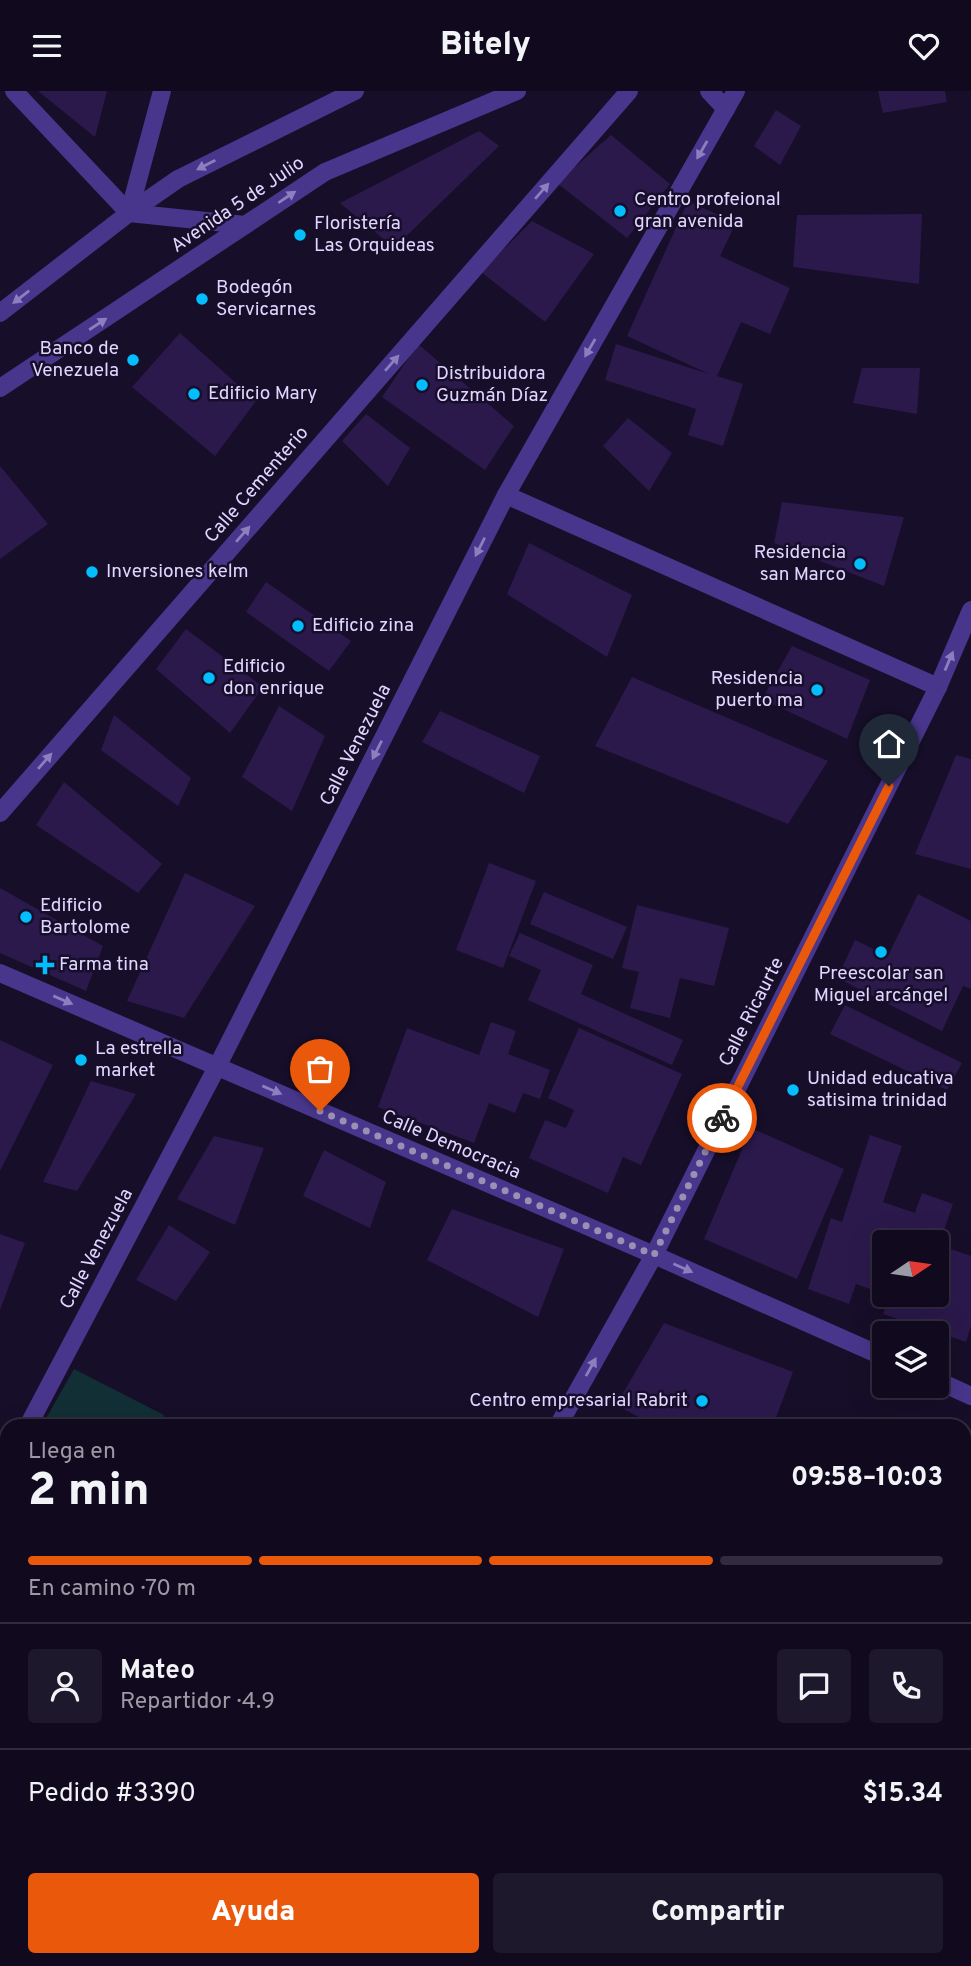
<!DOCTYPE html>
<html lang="es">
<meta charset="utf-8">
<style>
body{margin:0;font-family:Overpass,sans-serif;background:#1e182c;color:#f1f3f6;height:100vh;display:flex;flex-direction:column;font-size:26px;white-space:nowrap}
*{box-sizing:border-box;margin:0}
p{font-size:23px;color:#9c9aa4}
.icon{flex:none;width:38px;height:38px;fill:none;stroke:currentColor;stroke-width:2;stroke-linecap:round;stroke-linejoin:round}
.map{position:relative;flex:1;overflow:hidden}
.drawer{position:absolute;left:0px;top:1328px;width:971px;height:548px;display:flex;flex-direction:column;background:#110a1f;border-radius:21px 21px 0 0;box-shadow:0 7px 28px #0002,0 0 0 2px #302b3d}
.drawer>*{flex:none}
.needle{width:46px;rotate:77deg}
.tools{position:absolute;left:872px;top:1139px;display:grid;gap:14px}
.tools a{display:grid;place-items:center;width:77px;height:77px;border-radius:7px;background:#110a1f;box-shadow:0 7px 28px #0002,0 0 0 2px #302b3d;font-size:35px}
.pin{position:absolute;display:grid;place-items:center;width:60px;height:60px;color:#fff;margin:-72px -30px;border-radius:50% 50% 50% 0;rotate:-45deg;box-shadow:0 0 7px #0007}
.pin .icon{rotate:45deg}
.courier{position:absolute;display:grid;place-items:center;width:70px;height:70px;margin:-35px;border:5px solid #ea580c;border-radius:50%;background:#fff;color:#222;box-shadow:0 2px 9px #0007}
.overview em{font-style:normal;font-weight:800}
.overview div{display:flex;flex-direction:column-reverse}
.overview{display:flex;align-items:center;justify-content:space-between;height:119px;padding:0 28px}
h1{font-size:46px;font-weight:800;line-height:52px}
.bar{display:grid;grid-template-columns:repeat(4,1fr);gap:10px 7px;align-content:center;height:84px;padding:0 28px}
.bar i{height:9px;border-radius:5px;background:#302b3d}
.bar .active{background:#ea580c}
.bar p{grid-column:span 4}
.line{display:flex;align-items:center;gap:18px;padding:0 28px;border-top:2px solid #302b3d}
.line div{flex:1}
.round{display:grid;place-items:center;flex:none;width:74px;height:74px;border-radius:7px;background:#1e182c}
.button{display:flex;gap:14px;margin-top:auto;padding:14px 28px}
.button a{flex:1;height:80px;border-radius:7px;background:#ea580c;color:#fff;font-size:28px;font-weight:800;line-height:80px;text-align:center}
.button a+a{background:#1e182c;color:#f1f3f6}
header{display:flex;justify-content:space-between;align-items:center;height:91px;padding:0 28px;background:#110a1f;font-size:32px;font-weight:800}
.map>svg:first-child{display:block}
.green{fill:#112f34}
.building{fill:#2b194c}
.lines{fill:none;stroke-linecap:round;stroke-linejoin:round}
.minor{stroke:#47368b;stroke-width:18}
.oneway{fill:#8c7ebf}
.done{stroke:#9a90b4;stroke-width:7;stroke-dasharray:0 12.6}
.route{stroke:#ea580c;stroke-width:9}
.poi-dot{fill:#02beff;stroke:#170e29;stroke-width:2.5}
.labels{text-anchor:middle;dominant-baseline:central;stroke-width:5;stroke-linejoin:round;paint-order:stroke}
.poi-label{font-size:19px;fill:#e1d6ff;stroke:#170e29;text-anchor:start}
.street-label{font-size:19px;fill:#e1d6ff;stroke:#170e29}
</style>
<header><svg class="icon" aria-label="menu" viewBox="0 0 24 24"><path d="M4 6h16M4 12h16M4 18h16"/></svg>Bitely<svg class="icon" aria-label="heart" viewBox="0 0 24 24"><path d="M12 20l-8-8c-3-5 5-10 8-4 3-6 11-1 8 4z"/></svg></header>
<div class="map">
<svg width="971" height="1875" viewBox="0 0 971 1875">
<rect width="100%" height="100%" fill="#170e29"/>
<!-- green -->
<polygon class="green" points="74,1278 164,1324 160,1335 51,1335 44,1331"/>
<!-- building -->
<g class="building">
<polygon points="38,0 107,0 95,46"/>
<polygon points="878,0 945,0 947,11 883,22"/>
<polygon points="776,19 801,35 780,74 754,55"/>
<polygon points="479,40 499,55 394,157 340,112"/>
<polygon points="611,44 670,93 627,147 557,92"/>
<polygon points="688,110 736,132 720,165 790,197 770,243 741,231 717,285 743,293 723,355 688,344 696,318 605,289 616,253 709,283 627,245"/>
<polygon points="922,123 919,193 793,176 797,124"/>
<polygon points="532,130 594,163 545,231 481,181"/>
<polygon points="180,242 256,310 215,365 132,296"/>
<polygon points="418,253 514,335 485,379 382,306"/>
<polygon points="862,277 920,277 917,323 853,312"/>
<polygon points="366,323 410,357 388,395 342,350"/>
<polygon points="628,327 672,362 649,400 603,355"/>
<polygon points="0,375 48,433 0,468"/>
<polygon points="782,411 904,426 884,495 774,452"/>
<polygon points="529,452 632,504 607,566 507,503"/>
<polygon points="266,491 351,550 329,580 246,521"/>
<polygon points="186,538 263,596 230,642 156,578"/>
<polygon points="792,555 870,589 847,648 762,608"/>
<polygon points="632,586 828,670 788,733 595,655"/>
<polygon points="279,615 325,645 292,720 242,686"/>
<polygon points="440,620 540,665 524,702 422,651"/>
<polygon points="114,624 191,687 178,715 101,659"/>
<polygon points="956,664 971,668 971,778 915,763"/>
<polygon points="64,691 162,773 138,802 36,734"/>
<polygon points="489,772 536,790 503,877 456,859"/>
<polygon points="185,782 255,815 184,927 127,910"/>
<polygon points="0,797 103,855 86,900 0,862"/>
<polygon points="544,801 627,836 613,868 530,833"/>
<polygon points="918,803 971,830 971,898 963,895 942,940 837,887 855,849 888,865"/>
<polygon points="637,814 729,837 714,895 680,887 670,927 630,917 639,881 622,877"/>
<polygon points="520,842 593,874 581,903 683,949 672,974 528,909 541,879 509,865"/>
<polygon points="845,914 962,972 947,999 830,943"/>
<polygon points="491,931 516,940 508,963 550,979 540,1008 523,1002 515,1022 489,1012 474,1052 378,1016 407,937 479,964"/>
<polygon points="579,937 682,983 641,1074 623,1066 608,1102 529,1067 545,1029 566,1037 574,1019 548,1007"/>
<polygon points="0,949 53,974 0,1080"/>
<polygon points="91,990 136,1003 77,1100 43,1091"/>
<polygon points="751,1037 844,1078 797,1188 704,1148"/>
<polygon points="870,1044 902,1055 883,1111 915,1122 922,1102 953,1113 939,1154 971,1165 971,1235 966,1251 883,1223 890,1204 936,1204 936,1152 884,1152 884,1203 856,1193 849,1213 808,1198 831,1127 842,1131"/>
<polygon points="214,1045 264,1057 235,1134 177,1108"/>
<polygon points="324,1059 386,1091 370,1137 303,1105"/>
<polygon points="452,1118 564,1158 538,1226 427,1169"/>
<polygon points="169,1134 210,1161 176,1210 136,1189"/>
<polygon points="0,1143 25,1152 0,1219"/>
<polygon points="664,1232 793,1281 773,1335 656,1335 616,1314"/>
<polygon points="971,1425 971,1517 964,1515 964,1441"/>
<polygon points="0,1446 7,1448 7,1506 0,1520"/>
<polygon points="964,1606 971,1609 971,1662 964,1660"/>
<polygon points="7,1680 7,1807 0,1815 0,1690"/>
<polygon points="74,1869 177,1869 174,1875 85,1875"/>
<polygon points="308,1869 392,1869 390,1875 320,1875"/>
</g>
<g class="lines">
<!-- minor -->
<g class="minor">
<polyline points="14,0 129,122"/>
<polyline points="709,0 726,18"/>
<polyline points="129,122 162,0"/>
<polyline points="129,122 245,134"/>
<polyline points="0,222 129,122 178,88 355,0"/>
<polyline points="0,297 325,81 517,0"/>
<polyline points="506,404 938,596"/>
<polyline points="0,722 629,0"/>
<polyline points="0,882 654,1164 884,1266"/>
<polyline points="936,1289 971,1305"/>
<polyline points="28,1335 217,976 506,404 736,0"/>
<polyline points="558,1335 654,1164 938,596 971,519"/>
<polyline points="0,1389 7,1376"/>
<polyline points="0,1610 7,1612"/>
<polyline points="631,1869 645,1875"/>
<polyline points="258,1875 261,1869"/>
<polyline points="968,1875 971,1868"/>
</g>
</g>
<!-- one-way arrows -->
<defs><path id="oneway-solid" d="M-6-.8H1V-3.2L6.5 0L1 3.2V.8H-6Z" transform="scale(1.75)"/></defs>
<g class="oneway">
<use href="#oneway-solid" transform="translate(702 59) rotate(120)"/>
<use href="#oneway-solid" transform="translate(206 74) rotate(153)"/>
<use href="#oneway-solid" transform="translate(542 100) rotate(-49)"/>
<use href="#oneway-solid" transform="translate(287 106) rotate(-34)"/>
<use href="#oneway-solid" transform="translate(21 206) rotate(142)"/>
<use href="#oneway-solid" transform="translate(98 233) rotate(-33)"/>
<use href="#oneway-solid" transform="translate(590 257) rotate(120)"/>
<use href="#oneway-solid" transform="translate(392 272) rotate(-49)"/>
<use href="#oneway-solid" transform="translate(243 443) rotate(-49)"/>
<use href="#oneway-solid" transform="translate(480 456) rotate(117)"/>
<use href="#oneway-solid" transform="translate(949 570) rotate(-67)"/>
<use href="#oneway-solid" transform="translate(377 659) rotate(117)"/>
<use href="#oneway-solid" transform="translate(45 670) rotate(-49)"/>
<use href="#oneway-solid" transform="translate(63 909) rotate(23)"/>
<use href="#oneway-solid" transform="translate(272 999) rotate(23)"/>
<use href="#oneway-solid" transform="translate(683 1177) rotate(24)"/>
<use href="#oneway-solid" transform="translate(591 1276) rotate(-61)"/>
</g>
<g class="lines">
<!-- done -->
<polyline class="done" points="320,1020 654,1164 722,1027"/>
<!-- route -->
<polyline class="route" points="722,1027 889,695"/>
</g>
<!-- markers -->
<g class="poi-dot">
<circle cx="620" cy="120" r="7"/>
<circle cx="300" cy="144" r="7"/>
<circle cx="202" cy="208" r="7"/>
<circle cx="133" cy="269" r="7"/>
<circle cx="422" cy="294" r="7"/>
<circle cx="194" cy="303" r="7"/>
<circle cx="860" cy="473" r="7"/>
<circle cx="92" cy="481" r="7"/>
<circle cx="298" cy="535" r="7"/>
<circle cx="209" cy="587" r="7"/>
<circle cx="817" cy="599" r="7"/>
<circle cx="26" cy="826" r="7"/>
<circle cx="881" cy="861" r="7"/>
<path d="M41.5 863.5h7v7h7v7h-7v7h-7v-7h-7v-7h7z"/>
<circle cx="81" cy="969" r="7"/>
<circle cx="793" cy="999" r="7"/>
<circle cx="702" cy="1310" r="7"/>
</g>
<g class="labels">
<!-- poi labels -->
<g class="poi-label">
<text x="634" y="109">Centro profeional<tspan x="634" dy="22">gran avenida</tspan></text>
<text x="314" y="133">Floristería<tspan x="314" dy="22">Las Orquideas</tspan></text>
<text x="216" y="197">Bodegón<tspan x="216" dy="22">Servicarnes</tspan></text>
<text x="119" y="258" text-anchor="end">Banco de<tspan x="119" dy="22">Venezuela</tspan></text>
<text x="436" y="283">Distribuidora<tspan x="436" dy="22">Guzmán Díaz</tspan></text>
<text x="208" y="303">Edificio Mary</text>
<text x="846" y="462" text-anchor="end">Residencia<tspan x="846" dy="22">san Marco</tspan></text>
<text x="106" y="481">Inversiones kelm</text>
<text x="312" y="535">Edificio zina</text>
<text x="223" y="576">Edificio<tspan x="223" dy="22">don enrique</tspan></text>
<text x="803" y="588" text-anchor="end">Residencia<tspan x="803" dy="22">puerto ma</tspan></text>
<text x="40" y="815">Edificio<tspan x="40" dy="22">Bartolome</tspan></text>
<text x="59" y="874">Farma tina</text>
<text x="881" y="883" text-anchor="middle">Preescolar san<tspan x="881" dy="22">Miguel arcángel</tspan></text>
<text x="95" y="958">La estrella<tspan x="95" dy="22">market</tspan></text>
<text x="807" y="988">Unidad educativa<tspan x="807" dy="22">satisima trinidad</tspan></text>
<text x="688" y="1310" text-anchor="end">Centro empresarial Rabrit</text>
</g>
<!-- street labels -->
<g class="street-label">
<text transform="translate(238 114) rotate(-34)">Avenida 5 de Julio</text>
<text transform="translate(257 394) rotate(-49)">Calle Cementerio</text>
<text transform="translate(356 654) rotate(-63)">Calle Venezuela</text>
<text transform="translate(752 921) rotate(-63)">Calle Ricaurte</text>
<text transform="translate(451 1054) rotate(23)">Calle Democracia</text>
<text transform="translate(97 1158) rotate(-62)">Calle Venezuela</text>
</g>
</g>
</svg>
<div class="tools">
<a><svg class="needle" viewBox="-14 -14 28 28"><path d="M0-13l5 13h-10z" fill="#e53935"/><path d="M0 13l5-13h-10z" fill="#9c9aa4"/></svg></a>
<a><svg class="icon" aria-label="layers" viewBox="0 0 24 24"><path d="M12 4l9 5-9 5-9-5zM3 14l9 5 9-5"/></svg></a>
</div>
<div class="pin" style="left:320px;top:1020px;background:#ea580c"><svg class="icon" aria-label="bag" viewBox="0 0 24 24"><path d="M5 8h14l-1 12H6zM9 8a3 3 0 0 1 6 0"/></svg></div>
<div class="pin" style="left:889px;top:695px;background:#1f2937"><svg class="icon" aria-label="home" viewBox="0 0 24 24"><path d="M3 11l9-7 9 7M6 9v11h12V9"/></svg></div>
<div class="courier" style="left:722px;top:1027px"><svg class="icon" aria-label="bike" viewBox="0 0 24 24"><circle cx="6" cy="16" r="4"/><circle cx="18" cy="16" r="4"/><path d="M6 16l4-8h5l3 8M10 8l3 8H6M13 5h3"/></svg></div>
<section class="drawer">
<div class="overview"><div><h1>2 min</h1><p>Llega en</p></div><em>09:58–10:03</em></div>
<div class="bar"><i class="active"></i><i class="active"></i><i class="active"></i><i></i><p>En camino · 70 m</p></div>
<div class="line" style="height:126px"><a class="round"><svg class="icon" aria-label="person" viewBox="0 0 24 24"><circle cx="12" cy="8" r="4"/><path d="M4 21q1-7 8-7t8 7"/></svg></a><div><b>Mateo</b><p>Repartidor · 4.9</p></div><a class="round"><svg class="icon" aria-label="chat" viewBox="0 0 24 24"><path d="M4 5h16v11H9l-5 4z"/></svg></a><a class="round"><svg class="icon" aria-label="phone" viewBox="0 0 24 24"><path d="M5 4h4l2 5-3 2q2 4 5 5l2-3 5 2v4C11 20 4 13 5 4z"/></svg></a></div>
<div class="line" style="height:91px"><div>Pedido #3390</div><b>$15.34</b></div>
<div class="button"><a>Ayuda</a><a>Compartir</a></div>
</section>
</div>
